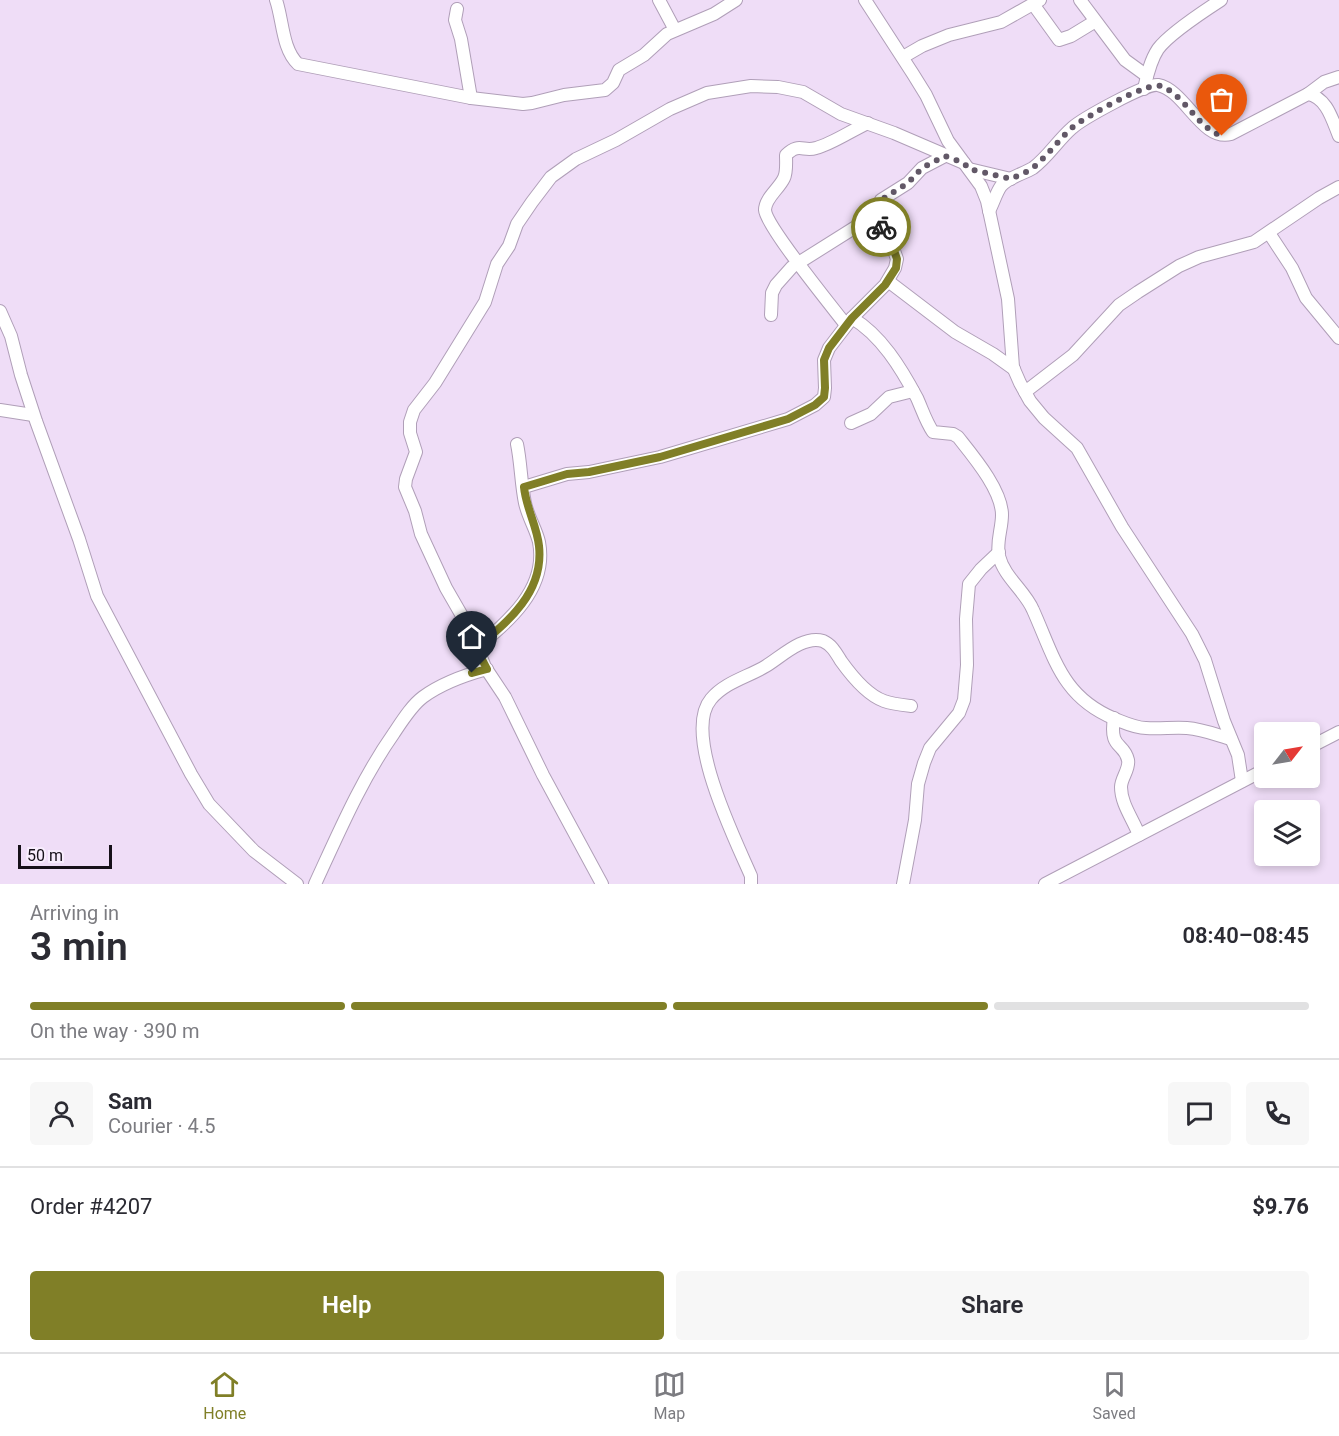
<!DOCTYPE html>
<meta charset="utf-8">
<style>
body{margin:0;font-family:Roboto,sans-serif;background:#f7f7f7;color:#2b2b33;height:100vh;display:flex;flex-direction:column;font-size:22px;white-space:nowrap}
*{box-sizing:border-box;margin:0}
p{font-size:20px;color:#7c7c81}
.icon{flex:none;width:33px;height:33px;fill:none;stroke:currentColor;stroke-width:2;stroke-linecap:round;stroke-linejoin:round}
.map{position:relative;height:884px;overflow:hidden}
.drawer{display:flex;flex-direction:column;background:#fff;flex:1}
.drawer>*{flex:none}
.needle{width:39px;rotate:59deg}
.buttons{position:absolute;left:1254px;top:722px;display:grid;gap:12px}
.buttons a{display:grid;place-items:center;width:66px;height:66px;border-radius:6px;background:#fff;box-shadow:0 3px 9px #0003;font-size:30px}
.scale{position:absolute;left:18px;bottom:15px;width:94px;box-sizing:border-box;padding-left:6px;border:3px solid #161019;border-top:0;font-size:16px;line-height:21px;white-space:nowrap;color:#161019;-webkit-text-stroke:4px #f8edfd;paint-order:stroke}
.pin{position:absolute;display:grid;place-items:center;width:51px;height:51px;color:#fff;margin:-62px -26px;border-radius:50% 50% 50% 0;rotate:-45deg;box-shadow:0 0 6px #0007}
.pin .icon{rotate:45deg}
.courier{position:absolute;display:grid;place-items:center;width:60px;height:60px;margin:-30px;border:4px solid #807f27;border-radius:50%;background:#fff;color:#222;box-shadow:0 2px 8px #0007}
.overview em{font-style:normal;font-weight:600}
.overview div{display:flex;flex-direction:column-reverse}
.overview{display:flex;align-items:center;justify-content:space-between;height:102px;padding:0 30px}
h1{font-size:39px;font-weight:600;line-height:45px}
.bar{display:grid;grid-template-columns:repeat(4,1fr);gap:9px 6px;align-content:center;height:72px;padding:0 30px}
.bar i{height:8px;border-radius:4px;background:#e1e1e2}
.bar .on{background:#807f27}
.bar p{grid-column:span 4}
.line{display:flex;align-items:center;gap:15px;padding:0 30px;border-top:2px solid #e1e1e2}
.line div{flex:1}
.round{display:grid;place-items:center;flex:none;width:63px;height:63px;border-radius:6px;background:#f7f7f7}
.action{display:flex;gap:12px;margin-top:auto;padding:12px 30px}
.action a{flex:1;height:69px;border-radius:6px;background:#807f27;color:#fff;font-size:24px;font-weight:600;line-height:69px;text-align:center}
.action a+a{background:#f7f7f7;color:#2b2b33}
.tabs{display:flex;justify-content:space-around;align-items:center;height:84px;border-top:2px solid #e1e1e2;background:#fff;font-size:16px;color:#7c7c81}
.tabs a{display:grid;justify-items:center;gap:3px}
.tabs .on{color:#807f27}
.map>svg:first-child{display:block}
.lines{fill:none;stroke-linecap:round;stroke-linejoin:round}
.minor-casing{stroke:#b09fb8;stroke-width:14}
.minor{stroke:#fff;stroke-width:12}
.done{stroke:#625867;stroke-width:6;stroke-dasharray:0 10.8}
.route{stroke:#807f27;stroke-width:8}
</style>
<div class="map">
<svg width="1339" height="884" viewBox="0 0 1339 884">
<rect width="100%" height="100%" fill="#efddf7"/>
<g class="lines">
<defs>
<g id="minor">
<path d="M 276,0 C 283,20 282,49 298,64 L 471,98 L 523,104 L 532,103 L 564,95 L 605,90 L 613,83 L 619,70 L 644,55 L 667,34 L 714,14 L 736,0"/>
<polyline points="659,0 675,30"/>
<polyline points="865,0 913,74 926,95 948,141 981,186 987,201 1008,299 1013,367 1020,383 1030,401 1044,418 1077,448 1122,527 1192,634 1205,660 1224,721 1238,755 1242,781"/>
<polyline points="1080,0 1125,60 1147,76"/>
<polyline points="1033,4 1059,40 1071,36 1094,22"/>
<polyline points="457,9 455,20 461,39 471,98"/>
<polyline points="903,57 922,46 949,35 1001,22 1040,0"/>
<path d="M 1144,89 C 1147,76 1150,61 1158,49 C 1169,34 1204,11 1221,0"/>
<polyline points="1308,94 1324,82 1339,77"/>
<polyline points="969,169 1011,179"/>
<path d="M 989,211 C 993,204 996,193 1001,186 C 1009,177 1023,174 1033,168 C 1048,157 1058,140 1072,128 C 1082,119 1146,83 1158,85 C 1185,90 1202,142 1231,134 L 1308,94 C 1327,98 1332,119 1339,136"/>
<polyline points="1269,233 1292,268 1306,298 1339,338"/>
<polyline points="888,281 955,332 993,354 1014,369"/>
<polyline points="0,311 11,336 21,375 36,421 79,539 97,596 191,774 209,804 254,851 297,884"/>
<polyline points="771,315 772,293 776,285 792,267 854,228 879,225"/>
<path d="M 852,318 C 881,335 901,368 917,398 C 922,409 926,422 933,432 L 953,434 L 958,437 C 973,456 1002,490 1002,515 C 1002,529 996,542 999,556 C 1004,577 1025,591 1033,610 C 1055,659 1062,697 1115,719 C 1125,723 1136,728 1146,728 C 1160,729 1174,727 1187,728 C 1202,729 1217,735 1231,739"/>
<path d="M 846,325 C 833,308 766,226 765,210 C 765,198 779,189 784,178 C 787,172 786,162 786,155 C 799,142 803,152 816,148 C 832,144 852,130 868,123"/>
<polyline points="1025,392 1073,355 1119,305 1138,292 1179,266 1199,257 1254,242 1319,198 1339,187"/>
<polyline points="0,410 33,415"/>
<polyline points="851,423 871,414 889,397 913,391"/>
<polyline points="524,487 567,474 589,472 660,457 788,419 815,405 824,397 825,388 824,360 829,348 852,318 885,285 895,268 897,259 892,245 879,225 877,216 881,200 908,183 922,168 945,156"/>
<path d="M 476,648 C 508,622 548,589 539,542 C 536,529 528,517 525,503 C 521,484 521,463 517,444"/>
<path d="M 1114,718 C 1109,750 1124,742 1128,760 C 1130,769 1121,778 1121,787 C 1121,804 1133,819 1139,835"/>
<polyline points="1310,747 1339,732"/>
<path d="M 315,884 C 339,832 361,780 394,733 C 402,721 412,705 423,697 C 442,683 465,675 487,669"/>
<polyline points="602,884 543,775 505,697 485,667 469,628 446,588 421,534 415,511 405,487 406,479 416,452 410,433 410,422 414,410 435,383 485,302 497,264 509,246 517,224 532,202 551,177 576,159 616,140 670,109 707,93 751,86 778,87 803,92 841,114 894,133 964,163"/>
<path d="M 751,884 L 751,876 C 735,839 682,733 711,699 C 725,682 748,677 766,666 C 781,657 803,635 823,641 C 832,645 836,653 841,661 C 851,675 867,695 884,701 C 892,704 902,705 911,706"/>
<polyline points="903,884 915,820 918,784 924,763 930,748 959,713 964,700 967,665 966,619 969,584 981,569 999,552"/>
<polyline points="1045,884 1264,770"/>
</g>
</defs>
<!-- minor casing -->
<use href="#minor" class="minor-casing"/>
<!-- minor -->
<use href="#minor" class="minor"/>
</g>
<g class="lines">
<!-- done -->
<path class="done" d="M 881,227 L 877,216 L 881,200 L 908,183 L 922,168 L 945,156 L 964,163 L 969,169 L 1011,179 C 1019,175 1028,172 1035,166 C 1049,154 1060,138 1074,126 C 1086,117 1148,81 1161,86 C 1186,96 1197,128 1222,136"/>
<!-- route -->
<path class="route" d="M 472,673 L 487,669 L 476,648 C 509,621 544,592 539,546 C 537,526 526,508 524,487 L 567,474 L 589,472 L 660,457 L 788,419 L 815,405 L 824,397 L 825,388 L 824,360 L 829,348 L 852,318 L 885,285 L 896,268 L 897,259 L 892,245 L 881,227"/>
</g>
</svg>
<div class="buttons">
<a><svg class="needle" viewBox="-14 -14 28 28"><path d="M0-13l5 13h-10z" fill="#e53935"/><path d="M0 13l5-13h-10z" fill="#7c7c81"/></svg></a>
<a><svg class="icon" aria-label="layers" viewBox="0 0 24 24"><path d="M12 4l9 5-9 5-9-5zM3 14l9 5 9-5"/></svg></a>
</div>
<div class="scale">50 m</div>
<div class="pin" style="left:1222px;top:136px;background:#ea580c"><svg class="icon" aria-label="bag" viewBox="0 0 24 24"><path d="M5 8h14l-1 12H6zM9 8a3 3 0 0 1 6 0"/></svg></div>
<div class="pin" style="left:472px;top:673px;background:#1f2937"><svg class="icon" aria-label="home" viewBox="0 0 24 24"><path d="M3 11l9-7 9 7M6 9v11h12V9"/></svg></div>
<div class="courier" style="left:881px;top:227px"><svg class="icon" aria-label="bike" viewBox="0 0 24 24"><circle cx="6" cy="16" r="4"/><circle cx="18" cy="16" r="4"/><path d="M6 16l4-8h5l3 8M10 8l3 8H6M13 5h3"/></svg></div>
</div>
<section class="drawer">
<div class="overview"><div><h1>3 min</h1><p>Arriving in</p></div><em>08:40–08:45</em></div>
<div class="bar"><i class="on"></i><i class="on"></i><i class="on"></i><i></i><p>On the way · 390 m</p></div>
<div class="line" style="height:108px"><a class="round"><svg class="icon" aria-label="person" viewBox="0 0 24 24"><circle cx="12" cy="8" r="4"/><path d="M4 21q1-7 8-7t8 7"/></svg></a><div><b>Sam</b><p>Courier · 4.5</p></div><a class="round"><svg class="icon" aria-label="chat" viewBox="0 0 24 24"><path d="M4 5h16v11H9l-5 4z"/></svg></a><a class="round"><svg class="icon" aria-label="phone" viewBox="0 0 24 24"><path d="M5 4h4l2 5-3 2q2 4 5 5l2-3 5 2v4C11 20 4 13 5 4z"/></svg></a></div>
<div class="line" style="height:78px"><div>Order #4207</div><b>$9.76</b></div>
<div class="action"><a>Help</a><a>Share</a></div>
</section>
<nav class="tabs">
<a class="on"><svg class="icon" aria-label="home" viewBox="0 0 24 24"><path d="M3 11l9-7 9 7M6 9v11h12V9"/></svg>Home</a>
<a><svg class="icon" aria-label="map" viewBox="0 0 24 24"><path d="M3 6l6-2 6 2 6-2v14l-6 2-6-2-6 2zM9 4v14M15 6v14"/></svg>Map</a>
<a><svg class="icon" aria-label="saved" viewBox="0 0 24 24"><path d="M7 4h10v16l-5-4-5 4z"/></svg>Saved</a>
</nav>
